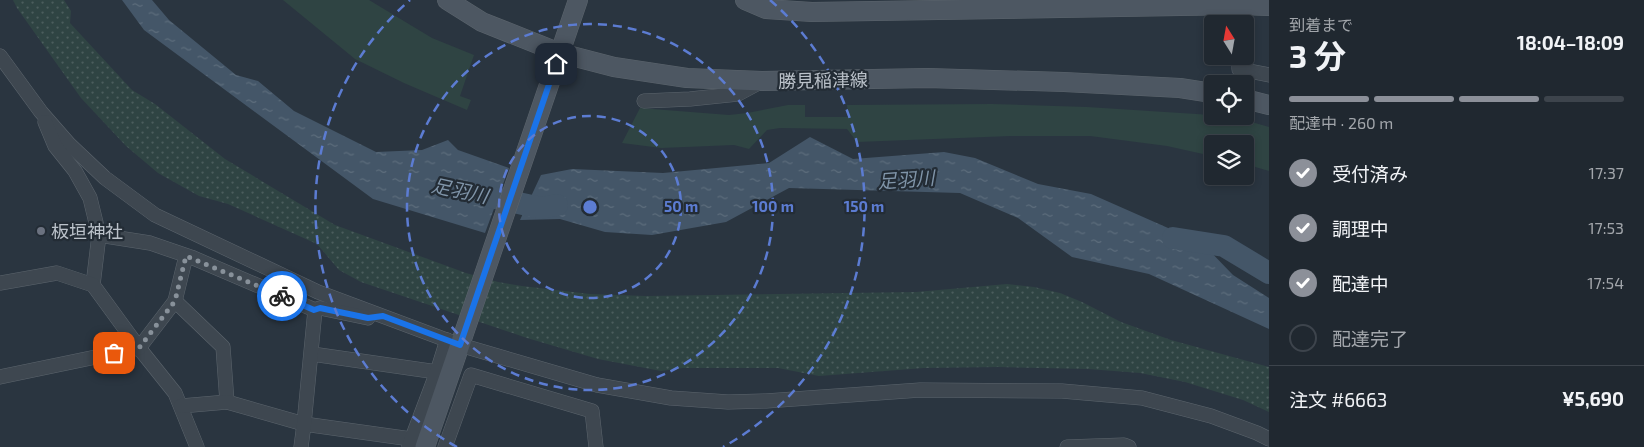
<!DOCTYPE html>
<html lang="ja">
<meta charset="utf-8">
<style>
body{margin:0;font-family:"Exo 2","Noto Sans JP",sans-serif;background:#283038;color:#f1f3f6;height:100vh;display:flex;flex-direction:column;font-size:19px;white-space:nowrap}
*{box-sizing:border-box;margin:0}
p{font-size:16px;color:#a2a6ab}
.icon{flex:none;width:28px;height:28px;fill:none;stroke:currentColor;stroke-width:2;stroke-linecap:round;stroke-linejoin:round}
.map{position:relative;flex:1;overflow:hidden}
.details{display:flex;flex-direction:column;background:#202830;width:375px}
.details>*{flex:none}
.needle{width:32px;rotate:349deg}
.buttons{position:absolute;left:1204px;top:15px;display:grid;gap:10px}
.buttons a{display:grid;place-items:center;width:50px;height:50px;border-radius:5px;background:#202830;box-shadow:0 2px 8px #0003,0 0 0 1px #3d444c;font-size:25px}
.pin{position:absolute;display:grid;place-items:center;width:42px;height:42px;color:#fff;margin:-21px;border-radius:10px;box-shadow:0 2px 8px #0006}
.courier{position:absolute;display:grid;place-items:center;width:50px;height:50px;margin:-25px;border:4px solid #1a73e8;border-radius:50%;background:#fff;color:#222;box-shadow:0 1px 6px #0007}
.head em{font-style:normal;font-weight:700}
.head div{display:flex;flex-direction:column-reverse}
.head{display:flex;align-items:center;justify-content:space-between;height:85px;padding:0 20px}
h1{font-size:32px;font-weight:700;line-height:38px}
.bar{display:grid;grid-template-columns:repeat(4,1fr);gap:8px 5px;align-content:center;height:60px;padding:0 20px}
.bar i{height:6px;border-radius:4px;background:#3d444c}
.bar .current{background:#8c9099}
.bar p{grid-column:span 4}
.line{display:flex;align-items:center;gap:12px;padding:0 20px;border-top:1px solid #3d444c}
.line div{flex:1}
ol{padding:0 20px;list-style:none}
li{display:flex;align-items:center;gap:15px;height:55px}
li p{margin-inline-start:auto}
li .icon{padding:5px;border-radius:50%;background:#8c9099;color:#fff;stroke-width:4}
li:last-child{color:#a2a6ab}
li i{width:28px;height:28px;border:2px solid #3d444c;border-radius:50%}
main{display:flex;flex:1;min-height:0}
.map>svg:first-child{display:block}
.green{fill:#2f4443}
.park{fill:url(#park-dots)}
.water{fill:url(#water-ripples)}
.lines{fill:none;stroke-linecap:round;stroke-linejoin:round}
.river{stroke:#445668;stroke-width:22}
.minor-casing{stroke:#5c656d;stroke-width:15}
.secondary-casing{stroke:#5c656d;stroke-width:20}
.minor{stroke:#3e4750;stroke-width:14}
.secondary{stroke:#4d5762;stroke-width:19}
.done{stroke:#88919a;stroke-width:5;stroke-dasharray:0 9}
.route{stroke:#1a73e8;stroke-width:6}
.ring{fill:none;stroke:#5c7cd2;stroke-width:2.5;stroke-dasharray:9 6}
.worship-dot{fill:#6b7280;stroke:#232c35;stroke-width:2}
.labels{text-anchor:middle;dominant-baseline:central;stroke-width:4.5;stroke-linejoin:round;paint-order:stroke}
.street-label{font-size:18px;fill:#bbc2ca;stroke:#232c35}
.poi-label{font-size:18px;fill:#bbc2ca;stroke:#232c35;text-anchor:start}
.water-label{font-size:19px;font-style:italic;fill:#8095a9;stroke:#232c35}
.centre{fill:#5c7cd2;stroke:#232c35;stroke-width:2.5}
.ring-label{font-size:15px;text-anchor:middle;font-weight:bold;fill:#5c7cd2;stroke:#232c35;stroke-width:4.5;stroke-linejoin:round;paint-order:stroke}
</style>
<main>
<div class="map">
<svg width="1269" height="447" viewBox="0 0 1269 447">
<defs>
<pattern id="park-dots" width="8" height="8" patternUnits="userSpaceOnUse" patternTransform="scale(1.25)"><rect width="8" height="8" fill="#2f4443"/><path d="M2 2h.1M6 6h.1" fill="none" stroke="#4b5d5d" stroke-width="1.8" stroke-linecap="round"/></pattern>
<pattern id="water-ripples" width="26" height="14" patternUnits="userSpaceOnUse" patternTransform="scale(1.25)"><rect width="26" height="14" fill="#445668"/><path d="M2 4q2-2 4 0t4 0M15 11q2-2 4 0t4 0" fill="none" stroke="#5d6d7c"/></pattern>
</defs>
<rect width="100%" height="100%" fill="#2a3540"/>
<!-- green -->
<g class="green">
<polygon points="283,0 369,0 432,38 474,55 460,96 471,100 467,110 404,83 355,59"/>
<polygon points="992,104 1087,107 1212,115 1212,116 1231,116 1269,127 1269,171 1245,164 1245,144 1212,144 1212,156 1167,146 1090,136 1011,136 857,142 847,129 780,128 767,130 749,149 734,145 661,148 622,143 640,108 729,115 747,113 788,105 805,105 805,117 848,117 847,105"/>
</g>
<!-- park -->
<polygon class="park" points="13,0 64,0 71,11 70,23 132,90 155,104 225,159 335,225 466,273 498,282 522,286 590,294 646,296 916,292 1007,284 1034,287 1060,293 1082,302 1121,322 1171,340 1269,367 1269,412 1243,400 1185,382 1140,373 1088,369 999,367 924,368 819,376 778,368 683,368 661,371 598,359 527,338 361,282 339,270 317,244 228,204 199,196 158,173 126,146 81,98 17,8"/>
<!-- water -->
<g class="water">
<polygon points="122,0 152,0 169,20 236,75 258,81 294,111 376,152 422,150 448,140 458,150 509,168 485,233 373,199 144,30"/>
<polygon points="810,137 853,159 944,152 975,158 1038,184 1091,194 1202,243 1233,275 1269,298 1269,329 1149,274 1072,257 1018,218 960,193 789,188 726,222 652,235 605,232 560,219 520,220 541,175 572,169 663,173 769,163"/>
</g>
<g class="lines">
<!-- river -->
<g class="river">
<polyline points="468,192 541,208 557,205"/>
<polyline points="1173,238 1224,246 1269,273"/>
</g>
<defs>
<g id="minor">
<polyline points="1239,24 1240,5"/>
<polyline points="0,56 41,112 69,144 105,178 155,215 318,292 460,345 597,385 671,398 728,402 766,401 920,390 1062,391 1142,398 1211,416 1257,433 1269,439"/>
<polyline points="1239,56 1239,69 1269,75"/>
<polyline points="644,101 690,99 738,94 762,81"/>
<polyline points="45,122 55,146 75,171 90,198 99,235 93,285"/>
<polyline points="99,235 150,243 191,257 315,310 320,308 368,318"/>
<polyline points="0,283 57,273 93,285 139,348 175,393 197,447"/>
<polyline points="175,301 223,347 227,402"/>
<polyline points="312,354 437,372"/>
<polyline points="0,377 139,348 175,301 186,256"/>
<polyline points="181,406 227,402 304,424 411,439"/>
<polyline points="409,446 437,372 447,340"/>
<polyline points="301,447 304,424 315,310"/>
<polyline points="445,447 471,375 592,411 596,447"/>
<polyline points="1067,447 1124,445 1129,447"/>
</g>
<g id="secondary">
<polyline points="447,0 482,22 560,53 614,67 687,78 762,81 928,78 1064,82 1180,88 1212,93"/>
<polyline points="745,0 766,9 812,12 1240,5 1269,6"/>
<polyline points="1245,99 1269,105"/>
<polyline points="425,447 578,0"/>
</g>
</defs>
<!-- minor casing -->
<use href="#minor" class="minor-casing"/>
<!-- secondary casing -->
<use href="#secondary" class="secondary-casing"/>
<!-- minor -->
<use href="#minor" class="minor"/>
<!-- secondary -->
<use href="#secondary" class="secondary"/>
</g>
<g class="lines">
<!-- done -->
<polyline class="done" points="114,353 139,348 175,301 186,256 282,296"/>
<!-- route -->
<polyline class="route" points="282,296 314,310 320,308 368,318 383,316 460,345 556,64"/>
</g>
<!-- distance rings -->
<g class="ring">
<circle cx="590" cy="207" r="91"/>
<circle cx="590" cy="207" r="183"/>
<path d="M457 447A274 274 0 0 1 410 0M770 0A274 274 0 0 1 723 447"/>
</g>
<!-- markers -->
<circle class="worship-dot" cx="41" cy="231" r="5"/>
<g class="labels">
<!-- street labels -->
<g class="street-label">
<text transform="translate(823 80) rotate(-1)">勝見稲津線</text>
</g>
<!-- poi labels -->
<g class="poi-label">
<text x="51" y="231">板垣神社</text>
</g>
<!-- water labels -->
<g class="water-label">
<text transform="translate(906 179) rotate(-4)">足羽川</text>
<text transform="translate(460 190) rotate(12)">足羽川</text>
</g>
</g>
<circle cx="590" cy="207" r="8" class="centre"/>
<g class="ring-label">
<text x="681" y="212">50 m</text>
<text x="773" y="212">100 m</text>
<text x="864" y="212">150 m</text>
</g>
</svg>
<div class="buttons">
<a><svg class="needle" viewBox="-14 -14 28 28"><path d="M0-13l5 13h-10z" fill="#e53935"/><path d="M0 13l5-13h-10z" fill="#a2a6ab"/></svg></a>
<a><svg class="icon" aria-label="locate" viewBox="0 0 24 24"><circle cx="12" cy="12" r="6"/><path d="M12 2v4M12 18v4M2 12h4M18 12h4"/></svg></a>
<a><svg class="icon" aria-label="layers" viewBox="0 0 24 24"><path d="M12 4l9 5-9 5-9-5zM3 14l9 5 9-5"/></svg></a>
</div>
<div class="pin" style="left:114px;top:353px;background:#ea580c"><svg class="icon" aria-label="bag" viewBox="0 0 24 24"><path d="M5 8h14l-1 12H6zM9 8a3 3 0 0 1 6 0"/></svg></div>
<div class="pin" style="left:556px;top:64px;background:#1f2937"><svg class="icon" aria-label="home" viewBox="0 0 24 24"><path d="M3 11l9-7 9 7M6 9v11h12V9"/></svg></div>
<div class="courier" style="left:282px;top:296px"><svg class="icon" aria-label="bike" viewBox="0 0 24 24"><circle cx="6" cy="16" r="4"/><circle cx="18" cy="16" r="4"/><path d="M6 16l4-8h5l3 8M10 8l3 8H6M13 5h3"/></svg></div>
</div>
<section class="details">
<div class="head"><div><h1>3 分</h1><p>到着まで</p></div><em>18:04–18:09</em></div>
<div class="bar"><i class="current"></i><i class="current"></i><i class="current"></i><i></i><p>配達中 · 260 m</p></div>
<ol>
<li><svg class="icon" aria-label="check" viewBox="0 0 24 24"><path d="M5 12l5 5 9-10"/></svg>受付済み<p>17:37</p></li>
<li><svg class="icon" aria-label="check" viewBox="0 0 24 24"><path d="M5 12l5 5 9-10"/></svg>調理中<p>17:53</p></li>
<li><svg class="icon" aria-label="check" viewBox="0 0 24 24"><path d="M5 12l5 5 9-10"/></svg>配達中<p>17:54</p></li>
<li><i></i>配達完了</li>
</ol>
<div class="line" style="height:65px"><div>注文 #6663</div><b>¥5,690</b></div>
</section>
</main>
